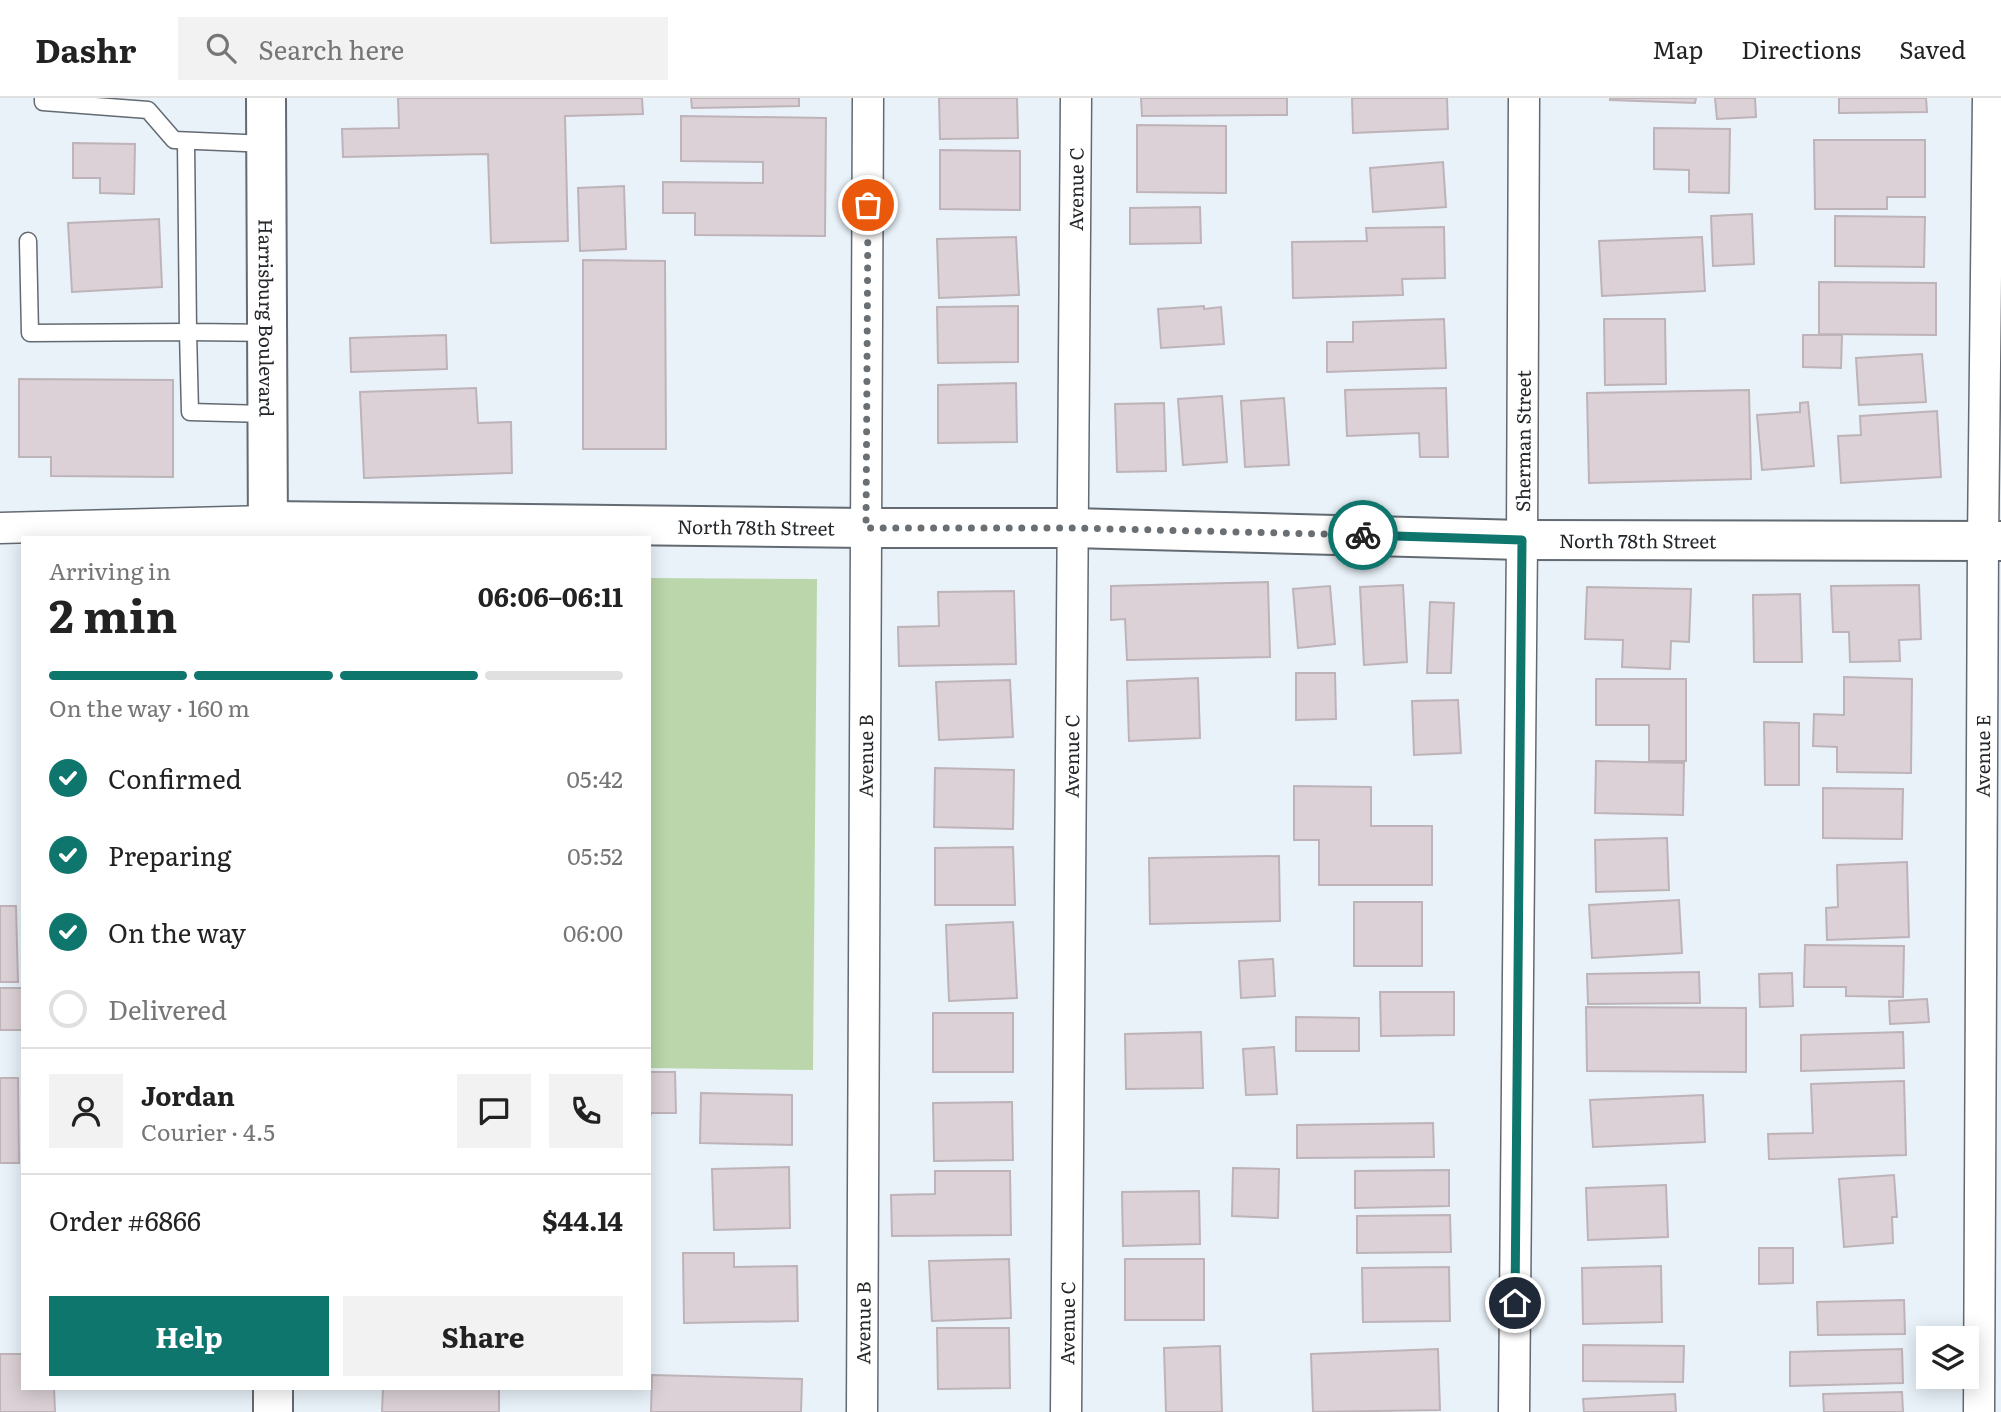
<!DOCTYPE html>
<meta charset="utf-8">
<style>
body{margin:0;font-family:Literata,serif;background:#f2f2f2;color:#222;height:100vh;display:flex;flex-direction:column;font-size:26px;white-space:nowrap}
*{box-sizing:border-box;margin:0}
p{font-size:23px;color:#767676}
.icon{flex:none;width:38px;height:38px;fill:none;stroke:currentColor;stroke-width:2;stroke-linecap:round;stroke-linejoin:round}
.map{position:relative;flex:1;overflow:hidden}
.sheet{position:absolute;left:21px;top:438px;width:630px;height:854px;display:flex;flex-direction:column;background:#fff;border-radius:0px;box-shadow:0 4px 18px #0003}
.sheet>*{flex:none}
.tools{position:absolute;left:1916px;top:1228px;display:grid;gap:14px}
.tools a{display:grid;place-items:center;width:63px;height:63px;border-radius:0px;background:#fff;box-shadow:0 4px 18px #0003;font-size:35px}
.pin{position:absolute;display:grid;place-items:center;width:60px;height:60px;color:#fff;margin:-30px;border:4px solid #fff;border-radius:50%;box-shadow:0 2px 7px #0007}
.courier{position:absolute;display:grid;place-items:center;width:70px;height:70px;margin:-35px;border:5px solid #0f766e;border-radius:50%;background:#fff;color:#222;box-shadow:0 2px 9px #0007}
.summary em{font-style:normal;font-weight:700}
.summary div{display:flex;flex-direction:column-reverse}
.summary{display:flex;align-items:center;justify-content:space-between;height:119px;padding:0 28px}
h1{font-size:46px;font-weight:700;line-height:52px}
.bar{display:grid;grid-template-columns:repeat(4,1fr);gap:10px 7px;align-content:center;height:84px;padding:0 28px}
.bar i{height:9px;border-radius:5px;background:#e0e0e0}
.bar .selected{background:#0f766e}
.bar p{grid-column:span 4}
.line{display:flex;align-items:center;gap:18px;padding:0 28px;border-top:2px solid #e0e0e0}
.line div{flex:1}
.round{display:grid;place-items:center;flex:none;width:74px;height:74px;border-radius:0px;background:#f2f2f2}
ol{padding:0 28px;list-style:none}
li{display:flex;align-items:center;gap:21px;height:77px}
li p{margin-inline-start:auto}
li .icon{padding:7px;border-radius:50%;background:#0f766e;color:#fff;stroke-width:4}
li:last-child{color:#767676}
li i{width:38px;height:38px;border:4px solid #e0e0e0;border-radius:50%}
.primary-button{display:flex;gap:14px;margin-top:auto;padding:14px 28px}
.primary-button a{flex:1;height:80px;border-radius:0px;background:#0f766e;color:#fff;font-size:28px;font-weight:700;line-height:80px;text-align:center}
.primary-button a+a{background:#f2f2f2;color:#222}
header{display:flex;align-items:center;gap:42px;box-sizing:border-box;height:98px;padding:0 35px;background:#fff;border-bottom:2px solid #e0e0e0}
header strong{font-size:33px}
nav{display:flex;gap:38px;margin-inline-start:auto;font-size:24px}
.search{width:490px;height:63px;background:#f2f2f2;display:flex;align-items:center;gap:18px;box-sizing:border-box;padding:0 24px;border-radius:0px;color:#767676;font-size:26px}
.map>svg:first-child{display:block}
.green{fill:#bad6aa}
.building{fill:#dbd1d6;stroke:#bdb3b8;stroke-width:2}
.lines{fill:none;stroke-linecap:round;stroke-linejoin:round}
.lane-casing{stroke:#636a71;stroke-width:19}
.street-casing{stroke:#636a71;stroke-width:33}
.secondary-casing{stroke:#636a71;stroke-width:42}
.lane{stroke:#fff;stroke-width:16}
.street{stroke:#fff;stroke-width:30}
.secondary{stroke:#fff;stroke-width:38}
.done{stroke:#6a6f73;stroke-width:7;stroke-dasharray:0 12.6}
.route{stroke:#0f766e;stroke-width:9}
.labels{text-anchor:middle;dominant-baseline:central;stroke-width:7;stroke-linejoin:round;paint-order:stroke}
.street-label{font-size:19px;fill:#25282b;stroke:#fefefe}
</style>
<header>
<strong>Dashr</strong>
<div class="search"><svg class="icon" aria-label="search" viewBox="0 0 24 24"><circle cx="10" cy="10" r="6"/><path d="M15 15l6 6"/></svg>Search here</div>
<nav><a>Map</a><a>Directions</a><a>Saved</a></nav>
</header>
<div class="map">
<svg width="2001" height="1314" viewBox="0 0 2001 1314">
<rect width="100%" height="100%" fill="#e9f2f9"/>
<!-- green -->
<polygon class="green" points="649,480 817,481 813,972 649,970"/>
<!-- building -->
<g class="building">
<polygon points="398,0 642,0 643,16 565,18 568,143 491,145 488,56 343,59 342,31 399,30"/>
<polygon points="691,0 799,0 799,8 692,10"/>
<polygon points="939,0 1017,0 1018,40 940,41"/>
<polygon points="1141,0 1287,0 1287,17 1142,18"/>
<polygon points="1352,0 1447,0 1448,31 1353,35"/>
<polygon points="1610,0 1696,0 1695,5 1610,2"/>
<polygon points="1715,0 1755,0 1756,19 1717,21"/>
<polygon points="1839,0 1926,0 1927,14 1839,15"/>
<polygon points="681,18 826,20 825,138 695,137 695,115 663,115 663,84 763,85 763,64 681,63"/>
<polygon points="1137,27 1226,28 1226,95 1137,94"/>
<polygon points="1654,30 1730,31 1729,95 1689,94 1689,72 1654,71"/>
<polygon points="1814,42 1925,42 1925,99 1887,99 1887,111 1815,111"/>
<polygon points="73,45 135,46 134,96 100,95 100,80 73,80"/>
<polygon points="940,52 1020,53 1020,112 940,111"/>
<polygon points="1443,64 1446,109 1373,114 1370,70"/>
<polygon points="624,88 626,151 580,153 578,90"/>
<polygon points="1200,109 1201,145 1130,146 1130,110"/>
<polygon points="1752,116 1754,166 1713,168 1711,118"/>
<polygon points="1835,118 1925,119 1924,169 1835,168"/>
<polygon points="159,121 162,189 72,194 68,125"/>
<polygon points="1444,129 1445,180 1402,181 1403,197 1293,200 1292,144 1367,143 1366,130"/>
<polygon points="1016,139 1019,197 939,200 937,141"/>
<polygon points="1702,139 1705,193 1602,198 1599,143"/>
<polygon points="583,162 665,163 666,351 583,351"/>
<polygon points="1819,184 1936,185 1936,237 1819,236"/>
<polygon points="1018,208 1018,264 938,265 937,209"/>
<polygon points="1204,208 1204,211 1221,209 1224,246 1161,250 1158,211"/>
<polygon points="1444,221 1446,270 1327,274 1327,244 1353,244 1353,224"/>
<polygon points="1604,221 1665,221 1666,286 1605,287"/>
<polygon points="446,237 447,271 351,274 350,240"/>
<polygon points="1803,237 1842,237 1841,270 1803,269"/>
<polygon points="1922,256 1926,304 1859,307 1856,260"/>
<polygon points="19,281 173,282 173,379 51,378 51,359 19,359"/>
<polygon points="1016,285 1017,344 938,345 938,287"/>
<polygon points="476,290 478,325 511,324 512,375 364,380 360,294"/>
<polygon points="1446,290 1448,359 1420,359 1419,335 1347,338 1345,292"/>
<polygon points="1749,292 1751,381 1589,385 1587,295"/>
<polygon points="1222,298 1227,364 1183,367 1178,301"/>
<polygon points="1284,300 1289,367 1245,369 1241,303"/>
<polygon points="1808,304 1814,368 1762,372 1757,317 1800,314 1800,305"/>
<polygon points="1164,305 1166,373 1117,374 1115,306"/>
<polygon points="1937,313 1941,379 1841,385 1838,338 1861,337 1860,318"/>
<polygon points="1268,484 1270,559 1127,562 1125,521 1111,522 1111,488"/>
<polygon points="1403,487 1407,564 1364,567 1360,489"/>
<polygon points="1919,487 1921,541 1899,542 1900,563 1850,564 1849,534 1833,534 1831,488"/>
<polygon points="1330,488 1335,546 1298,550 1293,491"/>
<polygon points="1587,489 1691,491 1689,544 1671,543 1670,571 1622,569 1623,542 1585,541"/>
<polygon points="1014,493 1016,566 899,568 898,529 939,528 938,494"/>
<polygon points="1800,496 1802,564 1754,564 1753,497"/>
<polygon points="1430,504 1454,505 1451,575 1427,575"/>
<polygon points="1296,575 1335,575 1336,621 1296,622"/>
<polygon points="1844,579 1912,581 1911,675 1837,674 1837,649 1813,648 1814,616 1844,617"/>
<polygon points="1198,580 1200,640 1129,643 1127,583"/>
<polygon points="1596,581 1686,581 1686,663 1649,663 1649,627 1596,627"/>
<polygon points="1010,582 1013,639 939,642 936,584"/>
<polygon points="1458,602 1461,655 1414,657 1412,603"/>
<polygon points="1764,624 1799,625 1799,687 1765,687"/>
<polygon points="1596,663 1684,665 1683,717 1595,715"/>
<polygon points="935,670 1014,672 1013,731 934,729"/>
<polygon points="1294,688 1371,689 1371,728 1432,728 1432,787 1319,787 1319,742 1294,742"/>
<polygon points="1823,690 1903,691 1902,741 1823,740"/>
<polygon points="1667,740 1669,792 1596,794 1595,742"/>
<polygon points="1013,749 1015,807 935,807 935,750"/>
<polygon points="1279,758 1280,823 1150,826 1149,760"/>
<polygon points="1907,764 1909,839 1827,842 1826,810 1838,809 1837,767"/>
<polygon points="1679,802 1682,855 1592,860 1589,807"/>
<rect x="1354" y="804" width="68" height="64"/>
<polygon points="0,808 16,808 18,884 0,884"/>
<polygon points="1013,824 1017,900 949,903 946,827"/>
<polygon points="1805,847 1904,848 1903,899 1846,898 1846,889 1804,889"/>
<polygon points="1273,861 1275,898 1241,900 1239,863"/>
<polygon points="1699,874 1700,905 1588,906 1587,876"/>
<polygon points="1792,875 1793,908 1760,909 1759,876"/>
<rect x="0" y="890" width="23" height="42"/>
<polygon points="1380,894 1454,894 1454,937 1381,938"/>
<polygon points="1927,901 1929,924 1890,926 1889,903"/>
<polygon points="1586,909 1746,910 1746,974 1587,973"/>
<rect x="933" y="915" width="80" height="59"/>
<polygon points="1296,919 1359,920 1359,953 1296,953"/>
<polygon points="1201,934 1203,990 1126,991 1125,936"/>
<polygon points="1903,934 1904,970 1801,973 1801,937"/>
<polygon points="1274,949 1277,996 1246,997 1243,951"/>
<polygon points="649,974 675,974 676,1015 651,1015 649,1024"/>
<polygon points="0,980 18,980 19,1065 0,1065"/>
<polygon points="1904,983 1906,1057 1769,1061 1768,1036 1813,1035 1811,986"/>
<polygon points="701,995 792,997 792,1047 700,1045"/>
<polygon points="1703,997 1705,1044 1593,1049 1590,1002"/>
<polygon points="1012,1004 1013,1062 934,1063 933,1005"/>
<polygon points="1433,1025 1434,1059 1297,1060 1297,1027"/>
<polygon points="789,1069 790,1130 714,1132 712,1071"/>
<polygon points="1233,1070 1279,1071 1278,1120 1232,1118"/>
<polygon points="1449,1072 1449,1108 1355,1110 1355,1073"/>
<polygon points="935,1073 1010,1073 1011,1137 892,1138 891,1097 935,1096"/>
<polygon points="1894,1077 1897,1119 1892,1119 1893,1145 1844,1149 1839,1081"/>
<polygon points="1666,1087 1668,1139 1588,1142 1586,1090"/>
<polygon points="1199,1093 1200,1146 1123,1148 1122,1094"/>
<polygon points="1450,1117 1451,1154 1357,1155 1357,1118"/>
<polygon points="1759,1150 1793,1150 1793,1185 1759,1186"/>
<polygon points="683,1155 734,1155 734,1169 797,1168 798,1223 684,1225"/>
<polygon points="1009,1161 1011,1220 932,1223 929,1163"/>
<rect x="1125" y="1161" width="79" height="61"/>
<polygon points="1661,1168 1662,1224 1583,1226 1582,1170"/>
<polygon points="1449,1169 1450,1223 1363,1224 1362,1170"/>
<polygon points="1904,1202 1905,1236 1818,1237 1817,1204"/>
<polygon points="937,1230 1009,1230 1010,1290 938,1291"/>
<polygon points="1583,1247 1684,1248 1683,1284 1583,1283"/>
<polygon points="1220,1248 1222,1314 1166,1314 1164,1250"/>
<polygon points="1438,1251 1440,1312 1313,1314 1311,1256"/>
<polygon points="1902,1251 1903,1285 1790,1288 1790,1254"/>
<polygon points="0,1256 23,1256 23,1290 54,1290 55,1314 0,1314"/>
<polygon points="652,1277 802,1281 801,1314 651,1314"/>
<polygon points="383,1290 499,1290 499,1314 382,1314"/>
<polygon points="1902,1294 1903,1314 1824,1314 1823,1296"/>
<polygon points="1675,1296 1676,1314 1584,1314 1583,1301"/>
</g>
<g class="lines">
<defs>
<g id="lane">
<polyline points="43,0 43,4 148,12 174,42 266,46"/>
<polyline points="186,43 188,234 267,235"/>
<polyline points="28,143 30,235 188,234 190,314 268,316"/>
</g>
<g id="street">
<polyline points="0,430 268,423"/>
<path id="s1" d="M 862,1314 L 868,0"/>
<path id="s2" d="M 1066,1314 L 1076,0"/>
<path id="s3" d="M 1514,1314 L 1522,442 L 1524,0"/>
<path id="s4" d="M 1979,1314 L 1983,443 L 1988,0"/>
</g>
<g id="secondary">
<path id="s5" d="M 266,0 L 268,439"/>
<path id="s6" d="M 268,423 L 866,430 L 1072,430 L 1522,442 L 2001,443"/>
<polyline points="273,1290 273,1314"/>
</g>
</defs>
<!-- lane casing -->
<use href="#lane" class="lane-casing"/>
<!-- street casing -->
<use href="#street" class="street-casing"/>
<!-- secondary casing -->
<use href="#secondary" class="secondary-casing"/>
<!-- lane -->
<use href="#lane" class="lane"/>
<!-- street -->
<use href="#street" class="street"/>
<!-- secondary -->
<use href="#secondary" class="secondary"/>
</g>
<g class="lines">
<!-- done -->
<polyline class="done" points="868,107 866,430 1072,430 1363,437"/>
<!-- route -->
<polyline class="route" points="1363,437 1522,442 1515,1205"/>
</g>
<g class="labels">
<!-- street labels -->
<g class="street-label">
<text stroke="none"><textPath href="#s2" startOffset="1223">Avenue C</textPath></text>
<text stroke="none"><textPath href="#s5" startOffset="220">Harrisburg Boulevard</textPath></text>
<text stroke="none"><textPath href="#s3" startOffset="971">Sherman Street</textPath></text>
<text stroke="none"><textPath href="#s6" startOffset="488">North 78th Street</textPath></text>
<text stroke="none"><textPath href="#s6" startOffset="1370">North 78th Street</textPath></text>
<text stroke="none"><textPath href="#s1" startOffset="656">Avenue B</textPath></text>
<text stroke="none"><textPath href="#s2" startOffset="656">Avenue C</textPath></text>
<text stroke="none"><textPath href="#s4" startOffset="656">Avenue E</textPath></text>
<text stroke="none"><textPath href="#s1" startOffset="89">Avenue B</textPath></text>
<text stroke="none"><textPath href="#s2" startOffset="89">Avenue C</textPath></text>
</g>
</g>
</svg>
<div class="tools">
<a><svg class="icon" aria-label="layers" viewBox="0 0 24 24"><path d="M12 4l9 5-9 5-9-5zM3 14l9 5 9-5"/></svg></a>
</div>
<div class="pin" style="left:868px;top:107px;background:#ea580c"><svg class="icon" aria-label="bag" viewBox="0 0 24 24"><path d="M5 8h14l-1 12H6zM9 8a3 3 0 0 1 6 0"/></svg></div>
<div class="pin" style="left:1515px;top:1205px;background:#1f2937"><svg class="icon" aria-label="home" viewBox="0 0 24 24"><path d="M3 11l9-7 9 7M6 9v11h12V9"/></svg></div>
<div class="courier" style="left:1363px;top:437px"><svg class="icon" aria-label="bike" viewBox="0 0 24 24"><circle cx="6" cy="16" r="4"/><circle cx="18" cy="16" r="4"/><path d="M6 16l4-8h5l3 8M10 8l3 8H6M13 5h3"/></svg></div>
<section class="sheet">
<div class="summary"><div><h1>2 min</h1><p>Arriving in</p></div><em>06:06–06:11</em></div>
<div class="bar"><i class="selected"></i><i class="selected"></i><i class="selected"></i><i></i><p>On the way · 160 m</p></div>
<ol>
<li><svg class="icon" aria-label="check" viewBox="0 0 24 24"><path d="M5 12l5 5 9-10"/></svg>Confirmed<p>05:42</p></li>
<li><svg class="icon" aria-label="check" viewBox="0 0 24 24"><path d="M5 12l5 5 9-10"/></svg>Preparing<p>05:52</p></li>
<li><svg class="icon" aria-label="check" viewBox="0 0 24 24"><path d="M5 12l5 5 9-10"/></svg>On the way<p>06:00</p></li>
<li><i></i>Delivered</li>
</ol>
<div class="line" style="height:126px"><a class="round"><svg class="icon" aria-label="person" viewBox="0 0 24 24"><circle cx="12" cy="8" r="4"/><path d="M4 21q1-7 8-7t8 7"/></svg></a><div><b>Jordan</b><p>Courier · 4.5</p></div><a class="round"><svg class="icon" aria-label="chat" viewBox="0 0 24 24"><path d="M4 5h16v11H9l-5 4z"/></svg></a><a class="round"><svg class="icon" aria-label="phone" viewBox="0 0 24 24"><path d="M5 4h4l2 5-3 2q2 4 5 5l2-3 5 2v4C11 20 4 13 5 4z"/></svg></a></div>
<div class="line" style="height:91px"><div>Order #6866</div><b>$44.14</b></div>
<div class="primary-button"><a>Help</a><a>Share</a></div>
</section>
</div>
